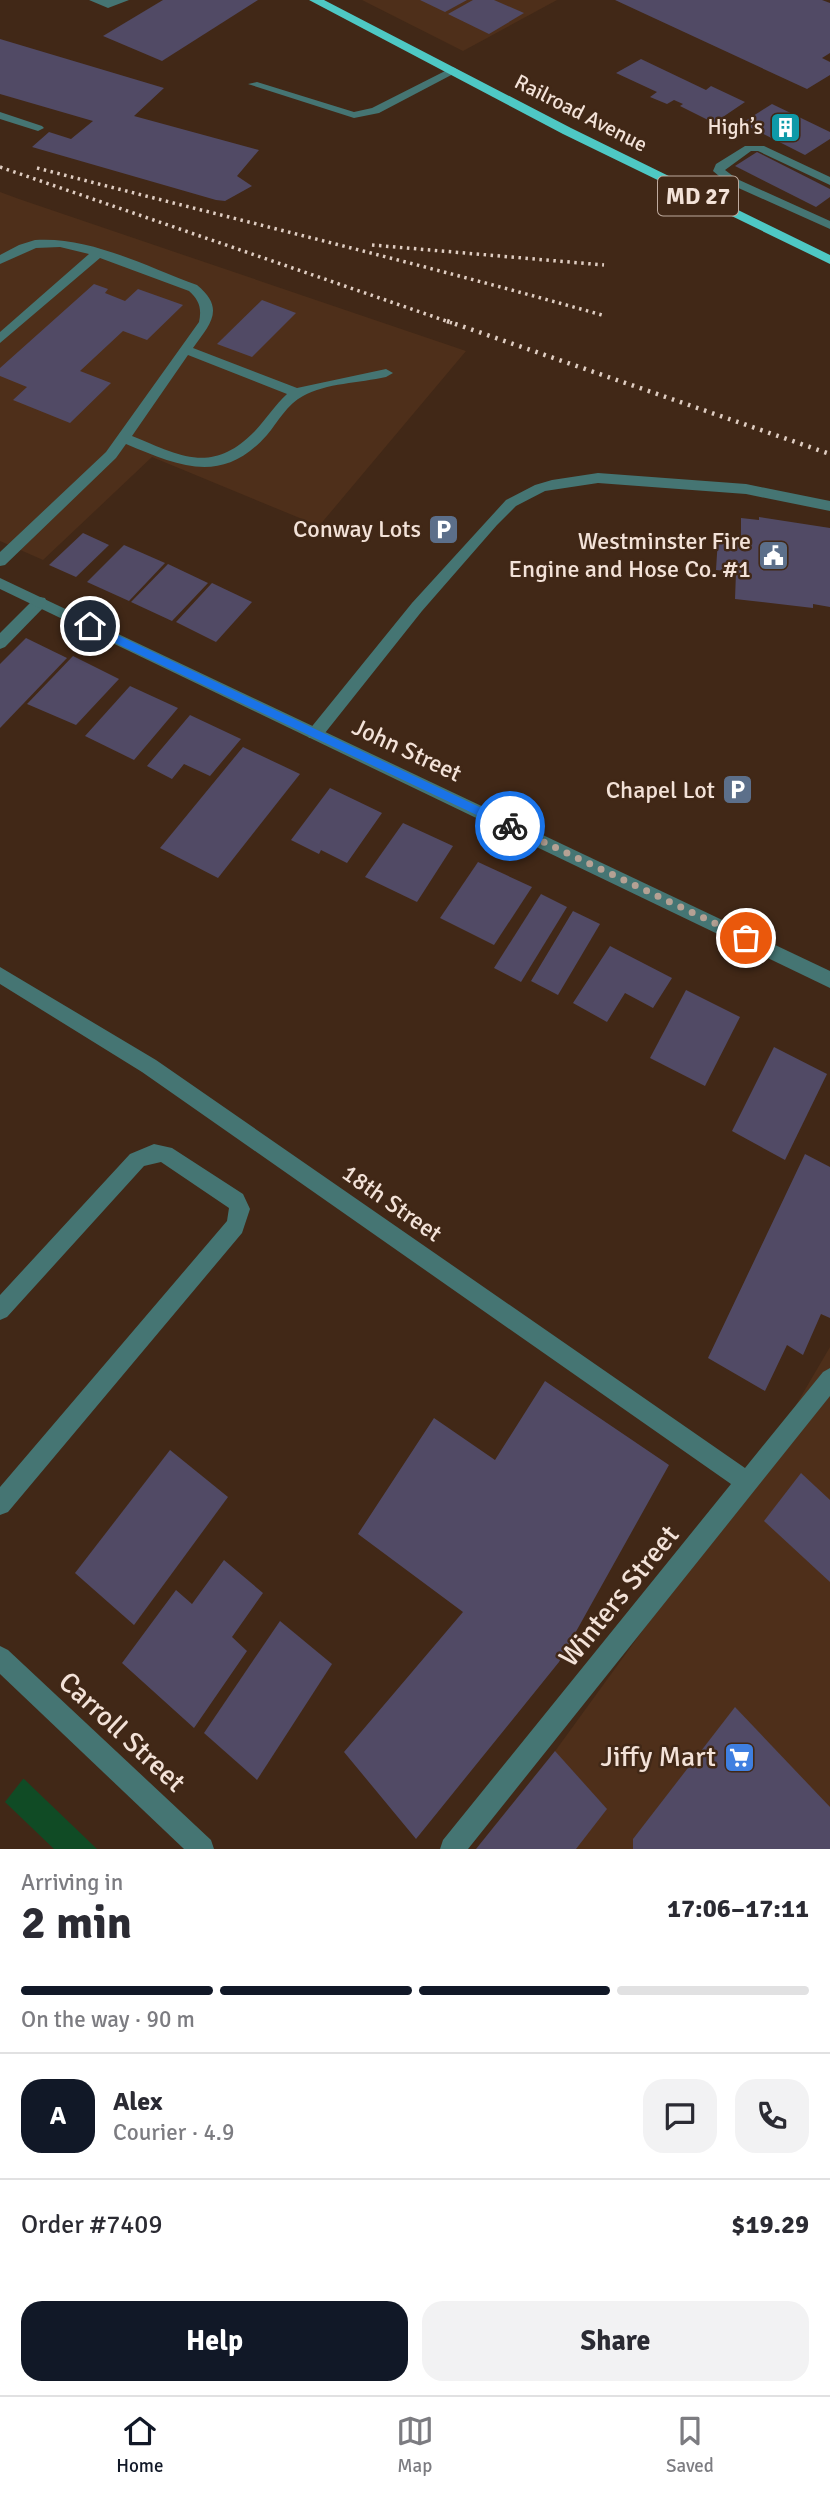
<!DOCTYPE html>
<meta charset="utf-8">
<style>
body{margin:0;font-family:Signika,sans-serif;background:#f2f2f3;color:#2b2b33;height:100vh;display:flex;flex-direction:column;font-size:26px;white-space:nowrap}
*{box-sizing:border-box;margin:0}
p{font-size:23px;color:#7c7c81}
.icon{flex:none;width:38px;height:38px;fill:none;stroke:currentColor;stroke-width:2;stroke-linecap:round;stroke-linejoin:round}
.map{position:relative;height:1849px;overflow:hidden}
.details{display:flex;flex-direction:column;background:#fff;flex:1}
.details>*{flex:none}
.pin{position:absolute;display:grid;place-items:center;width:60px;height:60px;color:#fff;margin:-30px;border:4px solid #fff;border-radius:50%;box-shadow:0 2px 7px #0007}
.courier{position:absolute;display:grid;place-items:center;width:70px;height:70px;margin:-35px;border:5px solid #1a73e8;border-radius:50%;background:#fff;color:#222;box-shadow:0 2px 9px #0007}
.headline em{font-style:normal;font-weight:700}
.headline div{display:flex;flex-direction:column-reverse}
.headline{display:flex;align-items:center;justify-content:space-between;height:119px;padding:0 21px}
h1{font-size:46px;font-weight:700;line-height:52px}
.bar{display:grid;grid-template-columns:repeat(4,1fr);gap:10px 7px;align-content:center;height:84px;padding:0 21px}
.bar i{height:9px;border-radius:5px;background:#e1e1e2}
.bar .selected{background:#111827}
.bar p{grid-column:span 4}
.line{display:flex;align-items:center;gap:18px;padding:0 21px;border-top:2px solid #e1e1e2}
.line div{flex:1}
.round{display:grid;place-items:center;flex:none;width:74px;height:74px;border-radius:21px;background:#f2f2f3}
.cta{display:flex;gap:14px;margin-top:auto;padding:14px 21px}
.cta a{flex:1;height:80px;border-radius:21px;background:#111827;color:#fff;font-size:28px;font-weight:700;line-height:80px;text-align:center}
.cta a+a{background:#f2f2f3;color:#2b2b33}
.tab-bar{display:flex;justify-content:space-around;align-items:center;height:98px;border-top:2px solid #e1e1e2;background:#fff;font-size:19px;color:#7c7c81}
.tab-bar a{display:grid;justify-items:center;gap:4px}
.tab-bar .selected{color:#111827}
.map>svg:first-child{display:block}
.built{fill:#4e2f1a}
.green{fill:#104b25}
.building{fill:#514a65}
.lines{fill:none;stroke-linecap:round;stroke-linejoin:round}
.service{fill:#457573;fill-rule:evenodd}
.tertiary{fill:#457573;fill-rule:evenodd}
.trunk{fill:#4ec8c4;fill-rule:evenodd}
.rail-far1{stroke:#dfcdc2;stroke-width:3.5;stroke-dasharray:2.5 4.5;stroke-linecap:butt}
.rail{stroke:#dfcdc2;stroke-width:4.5;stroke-dasharray:2.5 6;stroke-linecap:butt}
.route{fill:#1a73e8}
.done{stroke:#b5a194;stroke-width:7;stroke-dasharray:0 12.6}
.labels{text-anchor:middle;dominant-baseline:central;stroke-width:5;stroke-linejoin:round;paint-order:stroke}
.far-street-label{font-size:21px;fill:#f3e2d8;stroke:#412817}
.far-poi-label{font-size:21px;fill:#f3e2d8;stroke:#412817;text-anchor:end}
.shield{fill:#412817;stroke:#beaa9e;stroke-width:2}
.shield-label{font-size:23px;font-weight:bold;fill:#f3e2d8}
.poi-label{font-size:24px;fill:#f3e2d8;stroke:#412817;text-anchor:end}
.street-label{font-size:24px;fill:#f3e2d8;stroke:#412817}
.near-street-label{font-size:28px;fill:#f3e2d8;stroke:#412817}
.near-poi-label{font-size:28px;fill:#f3e2d8;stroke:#412817;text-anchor:end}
</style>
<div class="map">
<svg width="830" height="1849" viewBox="0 0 830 1849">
<rect width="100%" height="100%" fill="#412817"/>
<!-- built -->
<g class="built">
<polygon points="362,0 557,0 463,51"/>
<polygon points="0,192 19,199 466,351 319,526 152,457 43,560 0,541"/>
<polygon points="830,1347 830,1849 484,1849 752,1480"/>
</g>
<!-- green -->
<polygon class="green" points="23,1779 24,1779 97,1849 54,1849 5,1802"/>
<!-- building -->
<g class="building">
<polygon points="163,0 258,0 162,61 103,36"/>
<polygon points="420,0 467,0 445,12"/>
<polygon points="473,0 494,0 524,13 489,34 448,14"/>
<polygon points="615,0 822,0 830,3 830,53 822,58 830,62 830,75 807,89"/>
<polygon points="0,39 164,88 134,116 259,150 237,176 252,186 225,201 216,200 32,147 49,132 71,139 93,121 0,94"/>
<polygon points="641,59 706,90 711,86 745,102 714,123 680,106 683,104 674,100 667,104 650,97 657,92 616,73"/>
<polygon points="772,104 830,132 830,139 805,155 742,123"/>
<polygon points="757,152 830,189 830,197 816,207 735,166"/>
<polygon points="94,284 108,289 105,293 125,301 138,289 183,305 147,340 123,331 80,371 111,383 70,423 13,400 27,387 0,376 0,368"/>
<polygon points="262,300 296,313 252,357 217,344"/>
<polygon points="759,517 830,528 830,607 813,604 813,608 735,599 736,572 716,570 718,538 741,540 741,518 759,520"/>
<polygon points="83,533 109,545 76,577 49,565"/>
<polygon points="124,545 165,563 129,601 87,582"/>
<polygon points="168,564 208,583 172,621 131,602"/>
<polygon points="212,583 252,602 216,642 176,622"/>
<polygon points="26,638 67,658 0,728 0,664"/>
<polygon points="73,656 119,679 76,725 27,704"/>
<polygon points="130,686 178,708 134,760 85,736"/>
<polygon points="190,715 241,739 210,776 184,764 172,779 147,766"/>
<polygon points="243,747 300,774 218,878 160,848"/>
<polygon points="330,788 382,813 347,863 321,850 319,854 291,840"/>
<polygon points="403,823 453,846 417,902 365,877"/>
<polygon points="478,862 532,887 494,945 440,918"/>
<polygon points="541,894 567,907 521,982 494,968"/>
<polygon points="573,911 600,924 558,995 531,981"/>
<polygon points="610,946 672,978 653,1008 625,993 607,1022 573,1003"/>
<polygon points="686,990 740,1017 705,1086 650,1058"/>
<polygon points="774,1047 827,1074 785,1160 732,1131"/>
<polygon points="805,1154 830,1167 830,1318 821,1314 803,1355 787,1345 765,1391 708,1358"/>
<polygon points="545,1381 669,1465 559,1662 416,1839 344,1752 463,1612 358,1534 434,1418 495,1460"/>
<polygon points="170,1450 228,1497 134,1625 75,1573"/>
<polygon points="801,1473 830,1500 830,1582 764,1521"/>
<polygon points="224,1560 263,1593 232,1637 247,1651 194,1728 122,1663 176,1590 192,1604"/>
<polygon points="280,1621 332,1664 257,1780 204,1733"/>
<polygon points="735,1707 830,1807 830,1849 633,1849 633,1839"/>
<polygon points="555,1751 607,1809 576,1849 476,1849"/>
</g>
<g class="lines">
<!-- service -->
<g class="service">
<polygon points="89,0 129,0 108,8"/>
<polygon points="453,67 458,70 457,72 379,113 354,118 248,84 257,82 354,112 372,108"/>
<polygon points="0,112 42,126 44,128 38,131 0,119"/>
<polygon points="745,146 764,146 830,177 830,185 758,151 751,151 725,170 737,179 830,221 830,229 734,186 711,203 703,203 703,197 725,181 713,171 716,164"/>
<path d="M 35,240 C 90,236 147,267 197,285 C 226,309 210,324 193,348 L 297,388 L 386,369 L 393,373 L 386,377 C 360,383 326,383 303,396 C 287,404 278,422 267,435 C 222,486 179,466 126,444 L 116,458 L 5,565 L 0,566 L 0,552 L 106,452 L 199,322 C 202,308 199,300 189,291 L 100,258 L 0,343 L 0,332 L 89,254 L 60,247 L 36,248 L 0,264 L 0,255 L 19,245 ZM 188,355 L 287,394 C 275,405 266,419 255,431 C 212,475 181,456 132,436 Z"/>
<polygon points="598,473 746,484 830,501 830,511 746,494 598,483 545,491 516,506 497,525 422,611 321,738 309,738 307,734 309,730 412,603 506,500 535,485 552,480"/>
<polygon points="40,597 45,598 47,602 45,606 5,647 0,649 0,633 35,598"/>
<polygon points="0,967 156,1060 745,1468 823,1372 830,1368 830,1396 468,1849 440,1849 443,1840 731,1484 142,1072 0,984"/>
<polygon points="154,1144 172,1148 243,1194 250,1209 242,1233 8,1512 0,1515 0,1487 227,1221 229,1208 161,1162 144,1166 7,1317 0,1320 0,1295 130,1154"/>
</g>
<!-- tertiary -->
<g class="tertiary">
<polygon points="0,578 830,971 830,988 0,589"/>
<polygon points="0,1646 8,1650 211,1840 214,1849 184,1849 0,1674"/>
</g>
<!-- trunk -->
<polygon class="trunk" points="309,0 324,0 571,128 830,255 830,264 563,134"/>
<!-- rail-far1 -->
<g class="rail-far1">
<polyline points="0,167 452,323"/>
<path d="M 37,168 C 225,217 415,262 602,315"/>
<polyline points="372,245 604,265"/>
</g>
<!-- rail -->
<polyline class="rail" points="447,321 830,454"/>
</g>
<!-- route -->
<polygon class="route" points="90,622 513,823 515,826 510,831 506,829 86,629 86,624"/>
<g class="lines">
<!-- done -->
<polyline class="done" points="510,826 746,938"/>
</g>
<!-- icons -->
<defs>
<symbol id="building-square" viewBox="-11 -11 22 22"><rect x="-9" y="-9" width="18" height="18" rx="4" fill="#0f9aa8" stroke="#412817"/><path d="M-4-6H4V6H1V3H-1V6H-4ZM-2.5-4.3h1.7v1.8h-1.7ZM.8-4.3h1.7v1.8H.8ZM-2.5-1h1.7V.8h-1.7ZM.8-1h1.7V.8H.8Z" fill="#fff"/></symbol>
<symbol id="parking-square" viewBox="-11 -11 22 22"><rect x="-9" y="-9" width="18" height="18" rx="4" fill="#5c6f8a" stroke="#412817"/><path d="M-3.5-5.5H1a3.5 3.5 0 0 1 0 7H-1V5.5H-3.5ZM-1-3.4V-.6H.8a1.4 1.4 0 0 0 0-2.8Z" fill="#fff"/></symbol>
<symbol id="civic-square" viewBox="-11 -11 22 22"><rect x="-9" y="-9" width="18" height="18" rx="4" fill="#5c6f8a" stroke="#412817"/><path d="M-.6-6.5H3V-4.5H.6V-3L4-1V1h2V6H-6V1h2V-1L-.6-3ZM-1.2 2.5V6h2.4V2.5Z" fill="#fff"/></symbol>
<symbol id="supermarket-square" viewBox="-11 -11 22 22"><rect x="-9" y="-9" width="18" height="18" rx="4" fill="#3f7fe0" stroke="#412817"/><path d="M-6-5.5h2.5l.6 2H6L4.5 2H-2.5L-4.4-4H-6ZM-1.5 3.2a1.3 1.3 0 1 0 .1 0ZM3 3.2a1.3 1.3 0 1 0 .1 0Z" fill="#fff"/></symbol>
</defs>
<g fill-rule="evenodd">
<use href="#building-square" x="768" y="110" width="35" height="35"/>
<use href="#parking-square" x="426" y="512" width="35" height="35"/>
<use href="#civic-square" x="756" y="538" width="35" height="35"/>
<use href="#parking-square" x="720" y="772" width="35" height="35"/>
<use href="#supermarket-square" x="722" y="1740" width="35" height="35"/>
</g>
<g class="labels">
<!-- far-street labels -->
<g class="far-street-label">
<text transform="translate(581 113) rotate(27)">Railroad Avenue</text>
</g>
<!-- far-poi labels -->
<g class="far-poi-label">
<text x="763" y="127">High’s</text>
</g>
<!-- shield labels -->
<rect class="shield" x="658" y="176.5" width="80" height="39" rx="5"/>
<g class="shield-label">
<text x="698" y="196">MD 27</text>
</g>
<!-- poi labels -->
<g class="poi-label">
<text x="421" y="529">Conway Lots</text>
<text x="751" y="541">Westminster Fire<tspan x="751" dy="28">Engine and Hose Co. #1</tspan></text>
<text x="715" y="790">Chapel Lot</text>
</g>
<!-- street labels -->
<g class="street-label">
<text transform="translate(407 750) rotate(25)">John Street</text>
<text transform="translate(392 1203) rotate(35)">18th Street</text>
</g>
<!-- near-street labels -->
<g class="near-street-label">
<text transform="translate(619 1596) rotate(-51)">Winters Street</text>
<text transform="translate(122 1732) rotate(43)">Carroll Street</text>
</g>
<!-- near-poi labels -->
<g class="near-poi-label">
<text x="716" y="1757">Jiffy Mart</text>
</g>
</g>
</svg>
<div class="pin" style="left:746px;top:938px;background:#ea580c"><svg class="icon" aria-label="bag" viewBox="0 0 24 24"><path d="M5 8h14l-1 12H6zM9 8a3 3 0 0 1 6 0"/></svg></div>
<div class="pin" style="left:90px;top:626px;background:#1f2937"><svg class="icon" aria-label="home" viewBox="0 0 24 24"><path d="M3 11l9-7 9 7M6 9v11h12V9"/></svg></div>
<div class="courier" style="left:510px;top:826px"><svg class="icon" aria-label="bike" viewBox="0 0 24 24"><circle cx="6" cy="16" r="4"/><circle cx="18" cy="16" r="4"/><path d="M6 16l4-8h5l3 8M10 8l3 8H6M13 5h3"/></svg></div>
</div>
<section class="details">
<div class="headline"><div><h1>2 min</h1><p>Arriving in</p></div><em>17:06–17:11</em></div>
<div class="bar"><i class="selected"></i><i class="selected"></i><i class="selected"></i><i></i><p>On the way · 90 m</p></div>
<div class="line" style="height:126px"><b class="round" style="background:#111827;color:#fff">A</b><div><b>Alex</b><p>Courier · 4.9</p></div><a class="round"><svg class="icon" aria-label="chat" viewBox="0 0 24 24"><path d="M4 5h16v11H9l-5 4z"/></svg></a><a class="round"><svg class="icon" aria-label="phone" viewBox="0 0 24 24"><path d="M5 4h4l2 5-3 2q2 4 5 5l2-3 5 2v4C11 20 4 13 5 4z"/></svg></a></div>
<div class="line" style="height:91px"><div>Order #7409</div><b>$19.29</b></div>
<div class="cta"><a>Help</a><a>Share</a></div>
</section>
<nav class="tab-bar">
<a class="selected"><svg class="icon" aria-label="home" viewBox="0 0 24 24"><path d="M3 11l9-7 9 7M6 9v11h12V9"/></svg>Home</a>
<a><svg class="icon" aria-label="map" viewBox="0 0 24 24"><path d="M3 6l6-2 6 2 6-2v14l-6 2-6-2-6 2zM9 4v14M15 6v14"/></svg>Map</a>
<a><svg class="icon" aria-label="saved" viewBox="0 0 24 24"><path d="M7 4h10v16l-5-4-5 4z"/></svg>Saved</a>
</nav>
